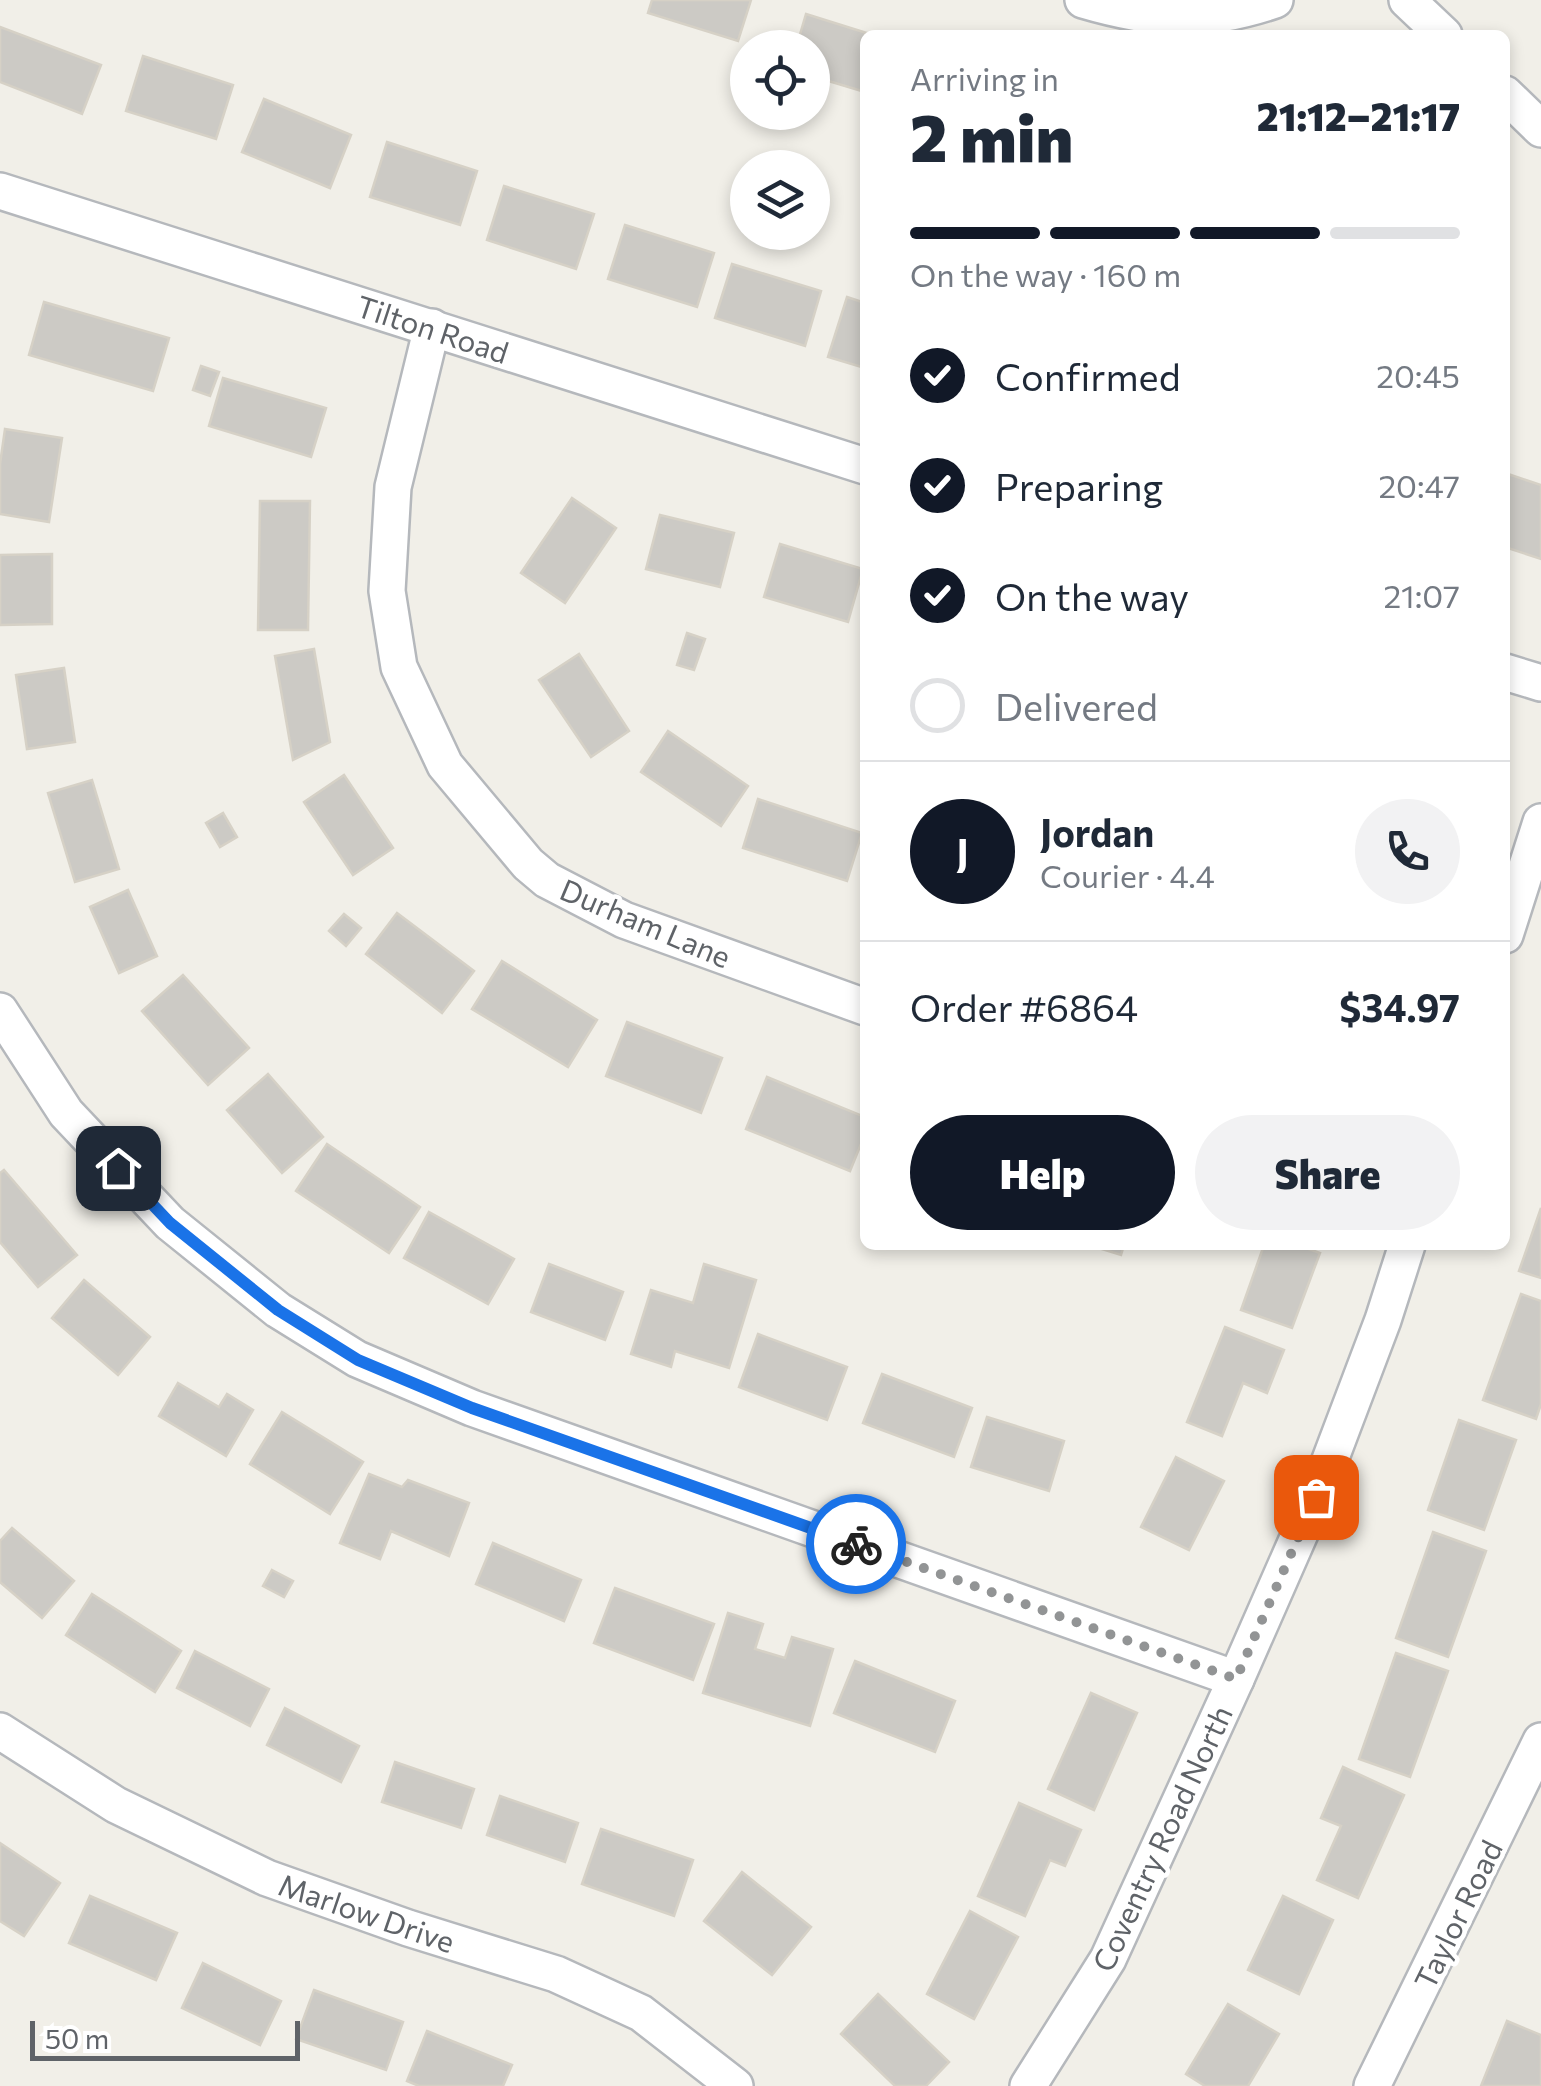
<!DOCTYPE html>
<meta charset="utf-8">
<style>
body{margin:0;font-family:Commissioner,sans-serif;background:#f2f2f3;color:#1f2937;height:100vh;display:flex;flex-direction:column;font-size:38px;white-space:nowrap}
*{box-sizing:border-box;margin:0}
p{font-size:32px;color:#747a83}
.icon{flex:none;width:55px;height:55px;fill:none;stroke:currentColor;stroke-width:2;stroke-linecap:round;stroke-linejoin:round}
.map{position:relative;flex:1;overflow:hidden}
.drawer{position:absolute;left:860px;top:30px;width:650px;height:1220px;display:flex;flex-direction:column;background:#fff;border-radius:15px;box-shadow:0 5px 15px #0003}
.drawer>*{flex:none}
.tools{position:absolute;left:730px;top:30px;display:grid;gap:20px}
.tools a{display:grid;place-items:center;width:100px;height:100px;border-radius:50%;background:#fff;box-shadow:0 5px 15px #0003;font-size:50px}
.scale{position:absolute;left:30px;bottom:25px;width:270px;box-sizing:border-box;padding-left:10px;border:5px solid #5f6368;border-top:0;font-size:28px;line-height:35px;white-space:nowrap;color:#5f6368;-webkit-text-stroke:8px #fff;paint-order:stroke}
.pin{position:absolute;display:grid;place-items:center;width:85px;height:85px;color:#fff;margin:-42px;border-radius:20px;box-shadow:0 5px 15px #0006}
.courier{position:absolute;display:grid;place-items:center;width:100px;height:100px;margin:-50px;border:8px solid #1a73e8;border-radius:50%;background:#fff;color:#222;box-shadow:0 2px 12px #0007}
.head em{font-style:normal;font-weight:800}
.head div{display:flex;flex-direction:column-reverse}
.head{display:flex;align-items:center;justify-content:space-between;height:170px;padding:0 50px}
h1{font-size:65px;font-weight:800;line-height:75px}
.bar{display:grid;grid-template-columns:repeat(4,1fr);gap:15px 10px;align-content:center;height:120px;padding:0 50px}
.bar i{height:12px;border-radius:8px;background:#e0e1e3}
.bar .active{background:#111827}
.bar p{grid-column:span 4}
.line{display:flex;align-items:center;gap:25px;padding:0 50px;border-top:2px solid #e0e1e3}
.line div{flex:1}
.round{display:grid;place-items:center;flex:none;width:105px;height:105px;border-radius:52px;background:#f2f2f3}
ol{padding:0 50px;list-style:none}
li{display:flex;align-items:center;gap:30px;height:110px}
li p{margin-inline-start:auto}
li .icon{padding:10px;border-radius:50%;background:#111827;color:#fff;stroke-width:4}
li:last-child{color:#747a83}
li i{width:55px;height:55px;border:5px solid #e0e1e3;border-radius:50%}
.action{display:flex;gap:20px;margin-top:auto;padding:20px 50px}
.action a{flex:1;height:115px;border-radius:60px;background:#111827;color:#fff;font-size:40px;font-weight:800;line-height:115px;text-align:center}
.action a+a{background:#f2f2f3;color:#1f2937}
.map>svg:first-child{display:block}
.building{fill:#cccac5;stroke:#d6d1c6;stroke-width:2.5}
.lines{fill:none;stroke-linecap:round;stroke-linejoin:round}
.street-casing{stroke:#b5b8bc;stroke-width:40}
.street{stroke:#fff;stroke-width:35}
.done{stroke:#929495;stroke-width:10;stroke-dasharray:0 18}
.route{stroke:#1a73e8;stroke-width:12}
.labels{text-anchor:middle;dominant-baseline:central;stroke-width:9;stroke-linejoin:round;paint-order:stroke}
.street-label{font-size:30px;fill:#5f6368;stroke:#fff}
</style>
<div class="map">
<svg width="1541" height="2086" viewBox="0 0 1541 2086">
<rect width="100%" height="100%" fill="#f1efe8"/>
<!-- building -->
<g class="building">
<polygon points="652,0 751,0 738,41 648,13"/>
<polygon points="806,14 873,35 865,35 865,92 812,76 812,48 796,48"/>
<polygon points="0,27 101,65 82,114 0,82"/>
<polygon points="143,56 233,85 216,139 126,111"/>
<polygon points="264,99 351,135 330,188 242,152"/>
<polygon points="387,142 477,171 460,225 370,197"/>
<polygon points="504,186 594,214 576,269 487,240"/>
<polygon points="625,225 714,253 697,307 608,279"/>
<polygon points="732,264 821,291 805,346 715,318"/>
<polygon points="847,297 865,303 865,368 828,357"/>
<polygon points="44,302 169,338 153,391 29,355"/>
<polygon points="201,366 219,372 210,396 193,390"/>
<polygon points="223,378 326,408 311,457 209,426"/>
<polygon points="5,429 62,438 49,522 0,514 0,464"/>
<polygon points="1505,473 1541,485 1541,559 1505,547"/>
<polygon points="572,498 616,528 565,603 521,573"/>
<polygon points="260,501 310,501 308,630 258,630"/>
<polygon points="660,515 734,533 720,587 646,569"/>
<polygon points="780,544 863,569 848,622 764,597"/>
<polygon points="52,554 52,624 0,625 0,555"/>
<polygon points="687,633 705,639 694,670 677,665"/>
<polygon points="314,649 330,742 293,760 275,656"/>
<polygon points="579,654 629,731 591,757 539,680"/>
<polygon points="64,668 75,742 27,749 16,675"/>
<polygon points="668,731 748,786 721,826 641,772"/>
<polygon points="344,775 393,848 353,875 304,802"/>
<polygon points="92,780 119,869 75,882 48,793"/>
<polygon points="758,799 862,833 847,881 743,848"/>
<polygon points="223,813 237,837 220,847 206,823"/>
<polygon points="128,890 157,956 119,973 90,907"/>
<polygon points="397,913 474,971 442,1013 366,954"/>
<polygon points="344,914 361,928 346,946 329,931"/>
<polygon points="502,961 597,1020 568,1067 472,1009"/>
<polygon points="183,975 249,1048 208,1085 142,1011"/>
<polygon points="627,1022 722,1058 701,1113 606,1076"/>
<polygon points="268,1074 323,1137 282,1173 227,1110"/>
<polygon points="767,1077 865,1117 865,1134 850,1171 746,1129"/>
<polygon points="327,1144 420,1207 389,1253 296,1191"/>
<polygon points="4,1170 77,1255 38,1287 0,1242 0,1173"/>
<polygon points="1541,1208 1541,1278 1519,1271"/>
<polygon points="429,1212 514,1259 488,1304 404,1258"/>
<polygon points="1089,1245 1124,1245 1121,1255"/>
<polygon points="1264,1245 1298,1245 1320,1253 1292,1328 1241,1310"/>
<polygon points="549,1264 623,1292 605,1340 531,1312"/>
<polygon points="704,1264 756,1280 729,1368 675,1351 671,1367 631,1354 651,1290 693,1303"/>
<polygon points="84,1280 150,1337 118,1375 52,1318"/>
<polygon points="1521,1294 1541,1301 1541,1404 1536,1419 1483,1400"/>
<polygon points="1225,1327 1284,1350 1267,1393 1243,1383 1222,1436 1187,1422"/>
<polygon points="758,1334 847,1367 827,1420 739,1387"/>
<polygon points="882,1374 972,1408 954,1457 863,1423"/>
<polygon points="178,1383 219,1407 227,1394 253,1410 226,1456 159,1416"/>
<polygon points="282,1412 363,1462 330,1514 250,1464"/>
<polygon points="987,1417 1064,1441 1049,1491 971,1467"/>
<polygon points="1459,1420 1516,1440 1484,1530 1428,1510"/>
<polygon points="1176,1457 1224,1481 1189,1550 1141,1527"/>
<polygon points="369,1474 402,1487 408,1480 469,1503 449,1556 391,1531 380,1559 340,1543"/>
<polygon points="12,1528 74,1581 42,1618 0,1582 0,1541"/>
<polygon points="1433,1532 1486,1551 1448,1657 1396,1638"/>
<polygon points="493,1543 581,1580 564,1621 476,1584"/>
<polygon points="272,1570 293,1581 284,1597 263,1586"/>
<polygon points="615,1588 714,1624 693,1680 594,1643"/>
<polygon points="92,1594 181,1651 155,1692 66,1635"/>
<polygon points="728,1613 763,1624 755,1649 785,1658 792,1637 833,1649 810,1726 703,1693"/>
<polygon points="195,1651 269,1689 250,1726 177,1688"/>
<polygon points="1396,1653 1448,1671 1410,1777 1359,1759"/>
<polygon points="855,1661 955,1701 935,1752 834,1713"/>
<polygon points="1091,1693 1137,1713 1094,1810 1048,1789"/>
<polygon points="285,1708 359,1746 341,1782 267,1745"/>
<polygon points="395,1762 474,1789 461,1828 382,1802"/>
<polygon points="1343,1767 1404,1795 1358,1898 1317,1880 1341,1826 1321,1818"/>
<polygon points="500,1796 578,1823 565,1862 487,1835"/>
<polygon points="1019,1803 1081,1830 1065,1866 1050,1860 1025,1916 978,1896"/>
<polygon points="601,1829 693,1860 674,1916 582,1884"/>
<polygon points="0,1843 60,1883 24,1936 0,1921"/>
<polygon points="742,1872 811,1927 772,1975 704,1921"/>
<polygon points="90,1896 177,1933 156,1980 69,1943"/>
<polygon points="1283,1896 1333,1920 1299,1994 1248,1970"/>
<polygon points="970,1911 1018,1937 974,2019 927,1994"/>
<polygon points="203,1963 281,2001 260,2045 182,2008"/>
<polygon points="314,1990 403,2022 386,2070 296,2039"/>
<polygon points="878,1994 949,2062 926,2086 895,2086 841,2034"/>
<polygon points="1228,2004 1279,2034 1248,2086 1205,2086 1186,2074"/>
<polygon points="1507,2021 1541,2035 1541,2086 1481,2086"/>
<polygon points="427,2031 512,2065 503,2086 419,2086 407,2081"/>
</g>
<g class="lines">
<defs>
<g id="street">
<path d="M 1083,0 C 1154,21 1205,24 1275,0"/>
<polyline points="1407,0 1444,35"/>
<polyline points="1505,94 1541,129"/>
<polyline points="0,191 865,466"/>
<polyline points="432,327 393,487 387,591 399,667 445,765 528,864 547,880 624,920 865,1007"/>
<polyline points="1505,672 1541,683"/>
<polyline points="1505,935 1541,822"/>
<polyline points="0,1011 66,1113 170,1223 278,1310 357,1359 472,1408 1236,1679"/>
<polyline points="0,1731 116,1805 267,1878 408,1928 556,1974 641,2013 735,2086"/>
<polyline points="1028,2086 1108,1959 1236,1679 1316,1497 1383,1320 1407,1245"/>
<polyline points="1372,2086 1541,1741"/>
</g>
</defs>
<!-- street casing -->
<use href="#street" class="street-casing"/>
<!-- street -->
<use href="#street" class="street"/>
</g>
<g class="lines">
<!-- done -->
<polyline class="done" points="856,1544 1236,1679 1316,1497"/>
<!-- route -->
<polyline class="route" points="118,1168 170,1223 278,1310 358,1360 472,1408 856,1544"/>
</g>
<g class="labels">
<!-- street labels -->
<g class="street-label">
<text transform="translate(433 328) rotate(18)">Tilton Road</text>
<text transform="translate(646 922) rotate(23)">Durham Lane</text>
<text transform="translate(1161 1838) rotate(-65)">Coventry Road North</text>
<text transform="translate(367 1912) rotate(19)">Marlow Drive</text>
<text transform="translate(1457 1914) rotate(-64)">Taylor Road</text>
</g>
</g>
</svg>
<div class="tools">
<a><svg class="icon" aria-label="locate" viewBox="0 0 24 24"><circle cx="12" cy="12" r="6"/><path d="M12 2v4M12 18v4M2 12h4M18 12h4"/></svg></a>
<a><svg class="icon" aria-label="layers" viewBox="0 0 24 24"><path d="M12 4l9 5-9 5-9-5zM3 14l9 5 9-5"/></svg></a>
</div>
<div class="scale">50 m</div>
<div class="pin" style="left:1316px;top:1497px;background:#ea580c"><svg class="icon" aria-label="bag" viewBox="0 0 24 24"><path d="M5 8h14l-1 12H6zM9 8a3 3 0 0 1 6 0"/></svg></div>
<div class="pin" style="left:118px;top:1168px;background:#1f2937"><svg class="icon" aria-label="home" viewBox="0 0 24 24"><path d="M3 11l9-7 9 7M6 9v11h12V9"/></svg></div>
<div class="courier" style="left:856px;top:1544px"><svg class="icon" aria-label="bike" viewBox="0 0 24 24"><circle cx="6" cy="16" r="4"/><circle cx="18" cy="16" r="4"/><path d="M6 16l4-8h5l3 8M10 8l3 8H6M13 5h3"/></svg></div>
<section class="drawer">
<div class="head"><div><h1>2 min</h1><p>Arriving in</p></div><em>21:12–21:17</em></div>
<div class="bar"><i class="active"></i><i class="active"></i><i class="active"></i><i></i><p>On the way · 160 m</p></div>
<ol>
<li><svg class="icon" aria-label="check" viewBox="0 0 24 24"><path d="M5 12l5 5 9-10"/></svg>Confirmed<p>20:45</p></li>
<li><svg class="icon" aria-label="check" viewBox="0 0 24 24"><path d="M5 12l5 5 9-10"/></svg>Preparing<p>20:47</p></li>
<li><svg class="icon" aria-label="check" viewBox="0 0 24 24"><path d="M5 12l5 5 9-10"/></svg>On the way<p>21:07</p></li>
<li><i></i>Delivered</li>
</ol>
<div class="line" style="height:180px"><b class="round" style="background:#111827;color:#fff">J</b><div><b>Jordan</b><p>Courier · 4.4</p></div><a class="round"><svg class="icon" aria-label="phone" viewBox="0 0 24 24"><path d="M5 4h4l2 5-3 2q2 4 5 5l2-3 5 2v4C11 20 4 13 5 4z"/></svg></a></div>
<div class="line" style="height:130px"><div>Order #6864</div><b>$34.97</b></div>
<div class="action"><a>Help</a><a>Share</a></div>
</section>
</div>
